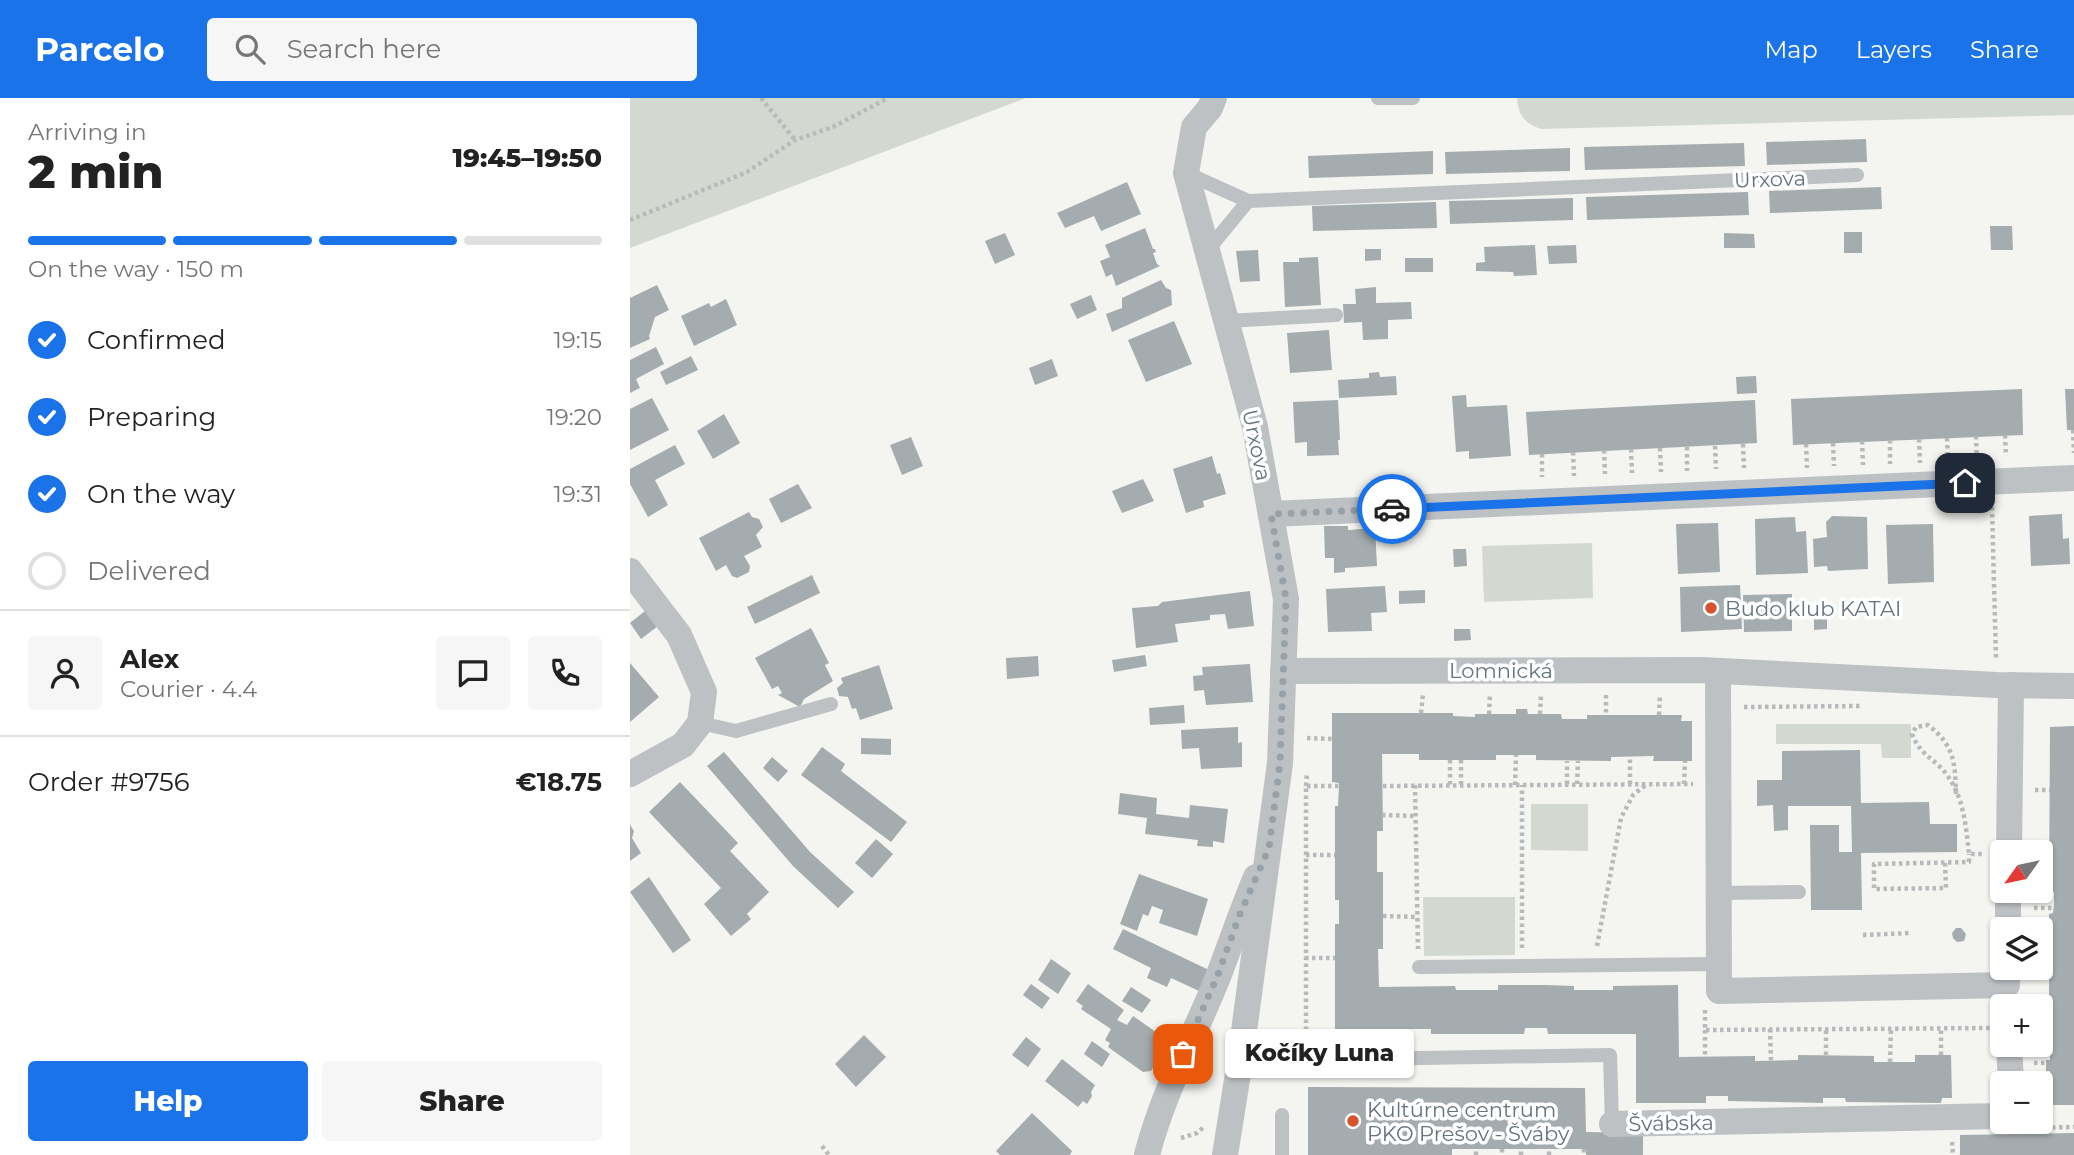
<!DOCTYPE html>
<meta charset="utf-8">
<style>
body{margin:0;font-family:Montserrat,sans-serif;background:#f6f6f6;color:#222;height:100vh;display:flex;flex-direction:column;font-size:26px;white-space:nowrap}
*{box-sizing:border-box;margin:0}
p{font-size:23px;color:#767676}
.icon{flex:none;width:38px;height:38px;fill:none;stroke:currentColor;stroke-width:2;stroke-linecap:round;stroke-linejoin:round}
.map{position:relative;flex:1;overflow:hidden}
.drawer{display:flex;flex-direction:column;background:#fff;width:630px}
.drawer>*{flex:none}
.needle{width:46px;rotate:237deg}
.fabs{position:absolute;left:1360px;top:742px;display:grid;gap:14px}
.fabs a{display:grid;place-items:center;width:63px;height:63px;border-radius:7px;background:#fff;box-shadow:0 2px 5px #0004;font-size:35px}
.pin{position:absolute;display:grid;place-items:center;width:60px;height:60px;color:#fff;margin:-30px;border-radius:14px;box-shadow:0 4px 10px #0006}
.courier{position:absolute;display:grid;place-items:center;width:70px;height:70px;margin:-35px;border:5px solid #1a73e8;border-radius:50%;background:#fff;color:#222;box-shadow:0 2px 9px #0007}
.bubble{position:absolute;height:49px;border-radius:7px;background:#fff;box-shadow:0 2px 5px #0004;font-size:23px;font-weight:800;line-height:49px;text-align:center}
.overview em{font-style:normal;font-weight:800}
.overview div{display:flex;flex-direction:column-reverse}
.overview{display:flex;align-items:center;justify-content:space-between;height:119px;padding:0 28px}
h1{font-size:46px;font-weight:800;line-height:52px}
.bar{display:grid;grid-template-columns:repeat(4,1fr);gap:10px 7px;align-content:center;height:84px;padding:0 28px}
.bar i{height:9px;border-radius:5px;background:#e0e0e0}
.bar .selected{background:#1a73e8}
.bar p{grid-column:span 4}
.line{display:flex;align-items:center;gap:18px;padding:0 28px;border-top:2px solid #e0e0e0}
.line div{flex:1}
.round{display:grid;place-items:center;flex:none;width:74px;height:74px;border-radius:7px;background:#f6f6f6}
ol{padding:0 28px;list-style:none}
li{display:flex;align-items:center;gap:21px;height:77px}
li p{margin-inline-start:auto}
li .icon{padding:7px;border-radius:50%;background:#1a73e8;color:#fff;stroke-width:4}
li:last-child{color:#767676}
li i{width:38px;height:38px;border:4px solid #e0e0e0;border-radius:50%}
.action{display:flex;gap:14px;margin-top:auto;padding:14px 28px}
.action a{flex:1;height:80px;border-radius:7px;background:#1a73e8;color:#fff;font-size:28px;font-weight:800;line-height:80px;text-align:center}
.action a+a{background:#f6f6f6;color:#222}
header{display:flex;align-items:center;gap:42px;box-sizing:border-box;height:98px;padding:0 35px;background:#1a73e8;color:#fff}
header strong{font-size:33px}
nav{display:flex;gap:38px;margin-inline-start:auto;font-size:24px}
.search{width:490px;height:63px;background:#f6f6f6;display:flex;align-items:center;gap:18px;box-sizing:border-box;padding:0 24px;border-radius:7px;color:#767676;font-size:26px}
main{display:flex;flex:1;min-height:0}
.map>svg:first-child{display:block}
.green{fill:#d3d9d0}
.building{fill:#a4acb0}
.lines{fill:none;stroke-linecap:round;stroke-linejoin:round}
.path{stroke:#b7babc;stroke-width:4.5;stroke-dasharray:3.5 3.5;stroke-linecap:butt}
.service{stroke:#bdc1c4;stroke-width:14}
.minor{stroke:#bdc1c4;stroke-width:26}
.done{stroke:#97a1a7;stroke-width:7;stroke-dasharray:0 12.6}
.route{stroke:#1a73e8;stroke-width:9}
.poi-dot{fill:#d7532d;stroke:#fff;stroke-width:2.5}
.labels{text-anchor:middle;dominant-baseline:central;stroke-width:7;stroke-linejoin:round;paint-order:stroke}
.street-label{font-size:21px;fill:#65747f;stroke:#fff}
.poi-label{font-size:21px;fill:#65747f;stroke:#fff;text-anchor:start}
</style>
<header>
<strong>Parcelo</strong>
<div class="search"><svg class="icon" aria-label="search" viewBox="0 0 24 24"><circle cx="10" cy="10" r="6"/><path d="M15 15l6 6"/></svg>Search here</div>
<nav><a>Map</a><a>Layers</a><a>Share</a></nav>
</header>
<main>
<section class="drawer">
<div class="overview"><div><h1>2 min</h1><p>Arriving in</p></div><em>19:45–19:50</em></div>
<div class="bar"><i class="selected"></i><i class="selected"></i><i class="selected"></i><i></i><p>On the way · 150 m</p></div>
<ol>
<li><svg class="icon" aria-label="check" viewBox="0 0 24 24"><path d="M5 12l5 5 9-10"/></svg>Confirmed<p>19:15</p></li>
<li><svg class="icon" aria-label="check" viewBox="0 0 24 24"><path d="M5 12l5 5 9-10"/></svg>Preparing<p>19:20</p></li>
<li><svg class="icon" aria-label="check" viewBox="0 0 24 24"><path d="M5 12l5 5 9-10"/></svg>On the way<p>19:31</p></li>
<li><i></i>Delivered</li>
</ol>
<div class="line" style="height:126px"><a class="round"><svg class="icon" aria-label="person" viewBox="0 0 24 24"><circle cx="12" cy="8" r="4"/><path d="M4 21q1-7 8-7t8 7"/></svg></a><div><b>Alex</b><p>Courier · 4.4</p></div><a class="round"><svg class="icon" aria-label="chat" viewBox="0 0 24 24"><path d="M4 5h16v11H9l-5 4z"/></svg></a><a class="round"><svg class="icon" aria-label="phone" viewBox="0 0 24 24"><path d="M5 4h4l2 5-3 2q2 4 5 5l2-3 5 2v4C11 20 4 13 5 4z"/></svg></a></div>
<div class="line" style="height:91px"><div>Order #9756</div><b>€18.75</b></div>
<div class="action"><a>Help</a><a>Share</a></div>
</section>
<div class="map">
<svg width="1444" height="1057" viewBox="0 0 1444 1057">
<rect width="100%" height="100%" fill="#f4f4f0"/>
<!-- green -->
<g class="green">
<polygon points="0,0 396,0 0,150"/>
<path d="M 887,0 L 1444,0 L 1444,17 L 911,31 C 895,26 888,17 887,0 Z"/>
<polygon points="962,445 963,500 854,504 852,448"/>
<polygon points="1146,626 1281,626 1281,660 1252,660 1251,646 1146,646"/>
<polygon points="901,706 958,706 958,753 901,752"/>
<polygon points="793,799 885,799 885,857 794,858"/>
</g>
<!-- building -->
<g class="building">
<polygon points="1236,41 1237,64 1137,67 1136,44"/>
<polygon points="1114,45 1115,68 955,72 954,49"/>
<polygon points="940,50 940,73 816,76 815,54"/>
<polygon points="803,53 803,76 679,80 678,58"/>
<polygon points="497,84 511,116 471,133 464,118 435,130 427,115"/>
<polygon points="1251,89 1252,111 1140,115 1139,93"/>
<polygon points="1118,94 1119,117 957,122 956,99"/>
<polygon points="943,100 943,122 820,126 819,103"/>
<polygon points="806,104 807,130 683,133 682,108"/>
<polygon points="1360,128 1382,128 1383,152 1361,152"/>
<polygon points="515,130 523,151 525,151 526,154 523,155 527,166 530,168 486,188 482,176 476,179 470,163 480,159 475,147"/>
<rect x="1214" y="134" width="18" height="21"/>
<polygon points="375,135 385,157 365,166 355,143"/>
<polygon points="1094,135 1124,136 1125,150 1094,150"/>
<polygon points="905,147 907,177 884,178 883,174 846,173 846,165 855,164 854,149"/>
<polygon points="946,147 947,165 919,166 917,148"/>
<polygon points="735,151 751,151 751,162 735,163"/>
<polygon points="628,152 630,183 610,184 606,153"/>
<polygon points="688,159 691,207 655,209 653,164 669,164 669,160"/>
<rect x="775" y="160" width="28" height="14"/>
<polygon points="531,182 536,190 541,192 542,207 482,234 476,216 492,210 492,200"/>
<polygon points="27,187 39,212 25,219 19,238 20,241 0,250 0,200"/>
<polygon points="746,189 746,205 781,204 782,221 758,222 758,241 733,242 732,224 714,225 713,206 726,206 725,191"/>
<polygon points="461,197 467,212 447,221 440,206"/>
<polygon points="96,201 107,227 64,248 51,218 79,205 81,209"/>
<polygon points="544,223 562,266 516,284 498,242"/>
<polygon points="699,232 702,272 660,275 657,235"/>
<polygon points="26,249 34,266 6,281 10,290 0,295 0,262"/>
<polygon points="61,258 68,272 36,287 30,274"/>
<polygon points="422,261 428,278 405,287 399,270"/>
<polygon points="749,274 750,279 766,278 767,297 709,300 708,282 739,280 739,275"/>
<polygon points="1126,278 1127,295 1107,296 1106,279"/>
<polygon points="1392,291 1393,337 1163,347 1161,301"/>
<polygon points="1435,291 1444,291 1444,332 1437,332"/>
<polygon points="836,297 837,309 877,307 881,358 839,361 839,353 826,354 822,298"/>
<polygon points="22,300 39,332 0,352 0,311"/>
<polygon points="708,302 710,342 708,342 709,357 677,358 677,344 665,345 663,304"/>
<polygon points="1125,302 1127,345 899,357 896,314"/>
<polygon points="94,316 110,345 83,361 67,333"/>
<polygon points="281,339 293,368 272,377 260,347"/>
<polygon points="45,347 55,366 25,382 38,407 18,419 0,386 0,371"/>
<polygon points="582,358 587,376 590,375 596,396 573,403 574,409 556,415 543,371"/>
<polygon points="513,381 524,403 492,415 482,393"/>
<polygon points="168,386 182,410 151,425 139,401"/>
<polygon points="119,414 122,419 129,421 133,429 126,437 132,449 114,458 120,468 119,474 107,480 102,478 96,467 86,473 69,440"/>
<polygon points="1432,416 1433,441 1439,440 1440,466 1401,468 1399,418"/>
<polygon points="1202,418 1237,419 1238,471 1198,473 1197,468 1184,469 1183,441 1197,439 1196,424"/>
<polygon points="1165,419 1166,434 1176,433 1178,475 1126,477 1125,421"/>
<polygon points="1088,425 1090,474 1048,476 1046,426"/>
<polygon points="1303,426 1304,484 1258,486 1256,427"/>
<polygon points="694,428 718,428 718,432 745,430 747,468 715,470 715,474 704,475 704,460 695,460"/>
<polygon points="823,451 836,451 837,468 824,469"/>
<polygon points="182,477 190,495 125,526 117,509"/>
<polygon points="1110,487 1112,531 1051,534 1050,489"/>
<polygon points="755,488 757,514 741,515 742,533 698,534 696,491"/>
<polygon points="795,492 795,505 769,506 769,493"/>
<polygon points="620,493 624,528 598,531 595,516 580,517 580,522 545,526 548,544 506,550 502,510 528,508 532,504"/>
<polygon points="1162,496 1162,533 1114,534 1113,497"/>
<polygon points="15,513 28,528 11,541 0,525"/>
<polygon points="1184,518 1197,518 1197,531 1184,532"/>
<polygon points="181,530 199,565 195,567 203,583 174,601 170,609 148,597 152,595 148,588 142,591 125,560"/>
<polygon points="824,531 840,531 841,542 824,543"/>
<polygon points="515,557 517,568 484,574 482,562"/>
<polygon points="408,558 409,578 377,581 376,560"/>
<polygon points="0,565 29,599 0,624"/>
<polygon points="620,566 623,604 576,607 574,592 564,593 563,578 573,577 572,569"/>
<polygon points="249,567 263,611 230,622 226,610 222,611 218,599 209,598 207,590 213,585 211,580"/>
<polygon points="554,607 555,625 520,627 519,610"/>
<polygon points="886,611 897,611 898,616 931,616 932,621 957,621 957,617 1052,617 1051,623 1062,623 1062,663 1023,663 1024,658 981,659 981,663 906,662 906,657 866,657 866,662 789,662 789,656 752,656 753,733 747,733 747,774 753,774 753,851 748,851 749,889 825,888 826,892 868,892 868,887 915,887 944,888 944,892 983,892 983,888 1048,887 1049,959 1125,958 1125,963 1168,962 1168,957 1244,958 1244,964 1285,964 1285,957 1321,957 1322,1000 1312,1000 1311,1005 1216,1004 1215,1000 1193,1000 1193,1005 1098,1003 1098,998 1076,998 1076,1005 1006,1005 1006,936 918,936 917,930 895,930 894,936 801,936 801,931 776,931 777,936 705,936 705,826 709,826 709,802 705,802 705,708 708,708 709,688 709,685 702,684 702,615 823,615 823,618 845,619 845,616 886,616"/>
<polygon points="1444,628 1444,1007 1420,1007 1420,973 1416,974 1416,962 1420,962 1419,935 1423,935 1423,912 1419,912 1419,816 1423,815 1424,805 1424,794 1419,794 1420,629"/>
<polygon points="608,629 608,645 612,644 612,669 571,671 569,650 552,651 551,632"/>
<polygon points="231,640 261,641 261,657 231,656"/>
<polygon points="192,649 215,666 211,673 277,724 261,744 171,677"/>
<polygon points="1230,652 1231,705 1299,704 1300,726 1327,726 1327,754 1231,755 1232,812 1181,812 1180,727 1209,727 1209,754 1222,754 1221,708 1158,708 1158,732 1144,733 1143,707 1127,708 1127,682 1152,682 1152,653"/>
<polygon points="94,654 180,754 224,794 208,810 163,768 77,668"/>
<polygon points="142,659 158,673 148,684 133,670"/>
<polygon points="50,684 108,745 100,753 139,794 117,816 121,821 101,838 74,806 91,790 19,714"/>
<polygon points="490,695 527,700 526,716 559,720 560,707 598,711 594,745 583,743 583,749 567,748 568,742 515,736 517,720 488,716"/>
<polygon points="0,727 4,733 2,740 11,755 0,763"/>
<polygon points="246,741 263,756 242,780 225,765"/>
<polygon points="509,776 578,801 567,838 529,825 533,812 522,808 518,818 513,816 507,833 490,826"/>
<polygon points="19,779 61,842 43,855 0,794"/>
<polygon points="1326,830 1331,830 1336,836 1334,843 1327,844 1323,840 1322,835"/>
<polygon points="493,831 579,872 569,893 541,880 537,889 517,880 521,870 483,851"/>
<polygon points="421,861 441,875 428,896 408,882"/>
<polygon points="401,886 420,900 412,911 393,897"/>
<polygon points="458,886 494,912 487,922 497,927 503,918 536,941 524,958 527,963 521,973 513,974 478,949 480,945 475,942 481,931 451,911 453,908 446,903"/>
<polygon points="501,889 521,902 512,915 492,903"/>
<polygon points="234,937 256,959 226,989 205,966"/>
<polygon points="396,939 411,951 398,969 382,957"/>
<polygon points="462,943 480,956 472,969 454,956"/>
<polygon points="432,961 465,987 461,994 462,998 457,1006 453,1003 448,1009 415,983"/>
<polygon points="678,989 955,990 956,1034 1013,1035 1013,1057 956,1057 956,1051 822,1051 822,1057 678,1057"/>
<polygon points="402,1015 442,1053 440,1057 370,1057 366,1053"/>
<polygon points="1444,1035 1444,1057 1330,1057 1330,1037"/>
</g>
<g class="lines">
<!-- path -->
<g class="path">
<polyline points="131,0 165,42"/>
<polyline points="0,122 117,74 165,42 203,29 258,0"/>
<polyline points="1443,332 1444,355"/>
<polyline points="1375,337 1376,358"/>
<polyline points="1346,338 1347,362"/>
<polyline points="1317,340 1318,363"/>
<polyline points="1289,341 1290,365"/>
<polyline points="1260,342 1260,366"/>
<polyline points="1232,343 1233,367"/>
<polyline points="1203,345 1204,368"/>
<polyline points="1113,346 1114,370"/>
<polyline points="1176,346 1177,370"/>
<polyline points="1085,348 1086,371"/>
<polyline points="1057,349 1057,373"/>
<polyline points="1030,350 1031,374"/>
<polyline points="1001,351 1002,375"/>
<polyline points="974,352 975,376"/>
<polyline points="943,354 944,378"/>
<polyline points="912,356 912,379"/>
<polyline points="1362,409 1366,561"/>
<polyline points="976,597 976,617"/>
<polyline points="1114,609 1231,608"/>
<polyline points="791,615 793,596"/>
<polyline points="859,616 860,596"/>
<polyline points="910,616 911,596"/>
<polyline points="1029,617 1030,597"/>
<polyline points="677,640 702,641"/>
<polyline points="820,662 820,687"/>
<polyline points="831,662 831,687"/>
<polyline points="937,686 937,663"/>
<polyline points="947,686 948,663"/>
<polyline points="1000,686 1000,658"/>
<polyline points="1054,686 1055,663"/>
<polyline points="785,687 788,851"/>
<polyline points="885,687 886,657"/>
<polyline points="676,688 677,675"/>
<polyline points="753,688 1063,686"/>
<polyline points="1405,692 1420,692"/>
<path d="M 1326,696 C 1325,665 1325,648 1298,627 L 1286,629 L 1282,636 C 1291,659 1305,660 1317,677 C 1334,700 1336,729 1339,756 L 1354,756"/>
<polyline points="752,717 786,718"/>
<polyline points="1402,747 1418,747"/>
<polyline points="676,757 705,757"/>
<polyline points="1315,765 1316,790 1244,791 1244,766 1339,764 1339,756"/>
<polyline points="1403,798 1424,799"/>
<polyline points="1404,810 1424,810"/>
<polyline points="753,818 788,819"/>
<polyline points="1233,837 1281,835"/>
<polyline points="967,848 991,720 1003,697 1017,686"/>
<polyline points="892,850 892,687"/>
<polyline points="675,860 705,860"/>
<polyline points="1410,860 1419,860"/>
<polyline points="1075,912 1075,932 1362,930"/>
<polyline points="1410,929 1423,929"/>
<polyline points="1140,931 1141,963"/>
<polyline points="1075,932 1075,959"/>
<polyline points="676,946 676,688 709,688"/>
<polyline points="1196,957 1196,931"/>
<polyline points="1311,957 1311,930"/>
<polyline points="1260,964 1261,930"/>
<polyline points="1404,965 1416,965"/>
<polyline points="1396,1028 1396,1030 1444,1029"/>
<polyline points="551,1040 567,1035 575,1028"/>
<polyline points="1322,1044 1323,1057"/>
<polyline points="192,1048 199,1057"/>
<polyline points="872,1051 872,1057"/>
<polyline points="954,1051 954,1057"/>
<polyline points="846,1057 846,1051"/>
<polyline points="891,1057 891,1050"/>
<polyline points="919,1057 919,1051"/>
</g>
<!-- service -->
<g class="service">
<polyline points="748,0 783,0"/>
<polyline points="556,75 618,103 1227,77"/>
<polyline points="577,153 618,103"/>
<polyline points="596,223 706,217"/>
<polyline points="70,625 106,633 201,606"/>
<polyline points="1088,795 1169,794"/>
<polyline points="789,869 1089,866"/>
<polyline points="610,963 980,957 982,1026"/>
<polyline points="652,1017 652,1057"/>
</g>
<!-- minor -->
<g class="minor">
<polyline points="584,0 580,10 564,29 556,75 625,329 656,501 650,665 610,963 595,1057"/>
<polyline points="641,416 1444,380"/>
<polyline points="0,473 49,537 74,594 70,625 53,647 0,676"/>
<polyline points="653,573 1071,572 1367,587 1444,588"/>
<polyline points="1088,573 1089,893 1377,887 1377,870"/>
<polyline points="1379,754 1381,587"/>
<polyline points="1378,831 1378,793"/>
<polyline points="1379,947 1381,985"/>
<polyline points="982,1026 1372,1018"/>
<path d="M 517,1057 C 533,994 564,939 588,879 C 601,845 612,812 626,779"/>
</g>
</g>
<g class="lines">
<!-- done -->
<polyline class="done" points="553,956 587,879 610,816 639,750 650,665 656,501 641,416 762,411"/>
<!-- route -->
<polyline class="route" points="762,411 1335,385"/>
</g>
<!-- markers -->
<g class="poi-dot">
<circle cx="1081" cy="510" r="7"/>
<circle cx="723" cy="1023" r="7"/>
</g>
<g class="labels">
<!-- street labels -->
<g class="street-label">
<text transform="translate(1140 81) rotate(-2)">Urxova</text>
<text transform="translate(627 347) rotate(78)">Urxova</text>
<text x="871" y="572">Lomnická</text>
<text transform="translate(1041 1025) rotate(-1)">Švábska</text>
</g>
<!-- poi labels -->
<g class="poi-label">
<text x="1095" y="510">Budo klub KATAI</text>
<text x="737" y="1011">Kultúrne centrum<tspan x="737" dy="24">PKO Prešov - Šváby</tspan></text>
</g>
</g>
</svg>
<div class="fabs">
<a><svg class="needle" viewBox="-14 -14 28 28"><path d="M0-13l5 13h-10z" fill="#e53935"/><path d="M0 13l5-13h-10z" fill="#767676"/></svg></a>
<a><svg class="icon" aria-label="layers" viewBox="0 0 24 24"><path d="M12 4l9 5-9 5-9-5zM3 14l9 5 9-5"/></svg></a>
<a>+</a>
<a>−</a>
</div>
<div class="pin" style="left:553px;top:956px;background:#ea580c"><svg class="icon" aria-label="bag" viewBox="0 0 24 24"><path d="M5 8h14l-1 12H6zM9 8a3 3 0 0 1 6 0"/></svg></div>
<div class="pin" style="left:1335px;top:385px;background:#1f2937"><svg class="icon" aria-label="home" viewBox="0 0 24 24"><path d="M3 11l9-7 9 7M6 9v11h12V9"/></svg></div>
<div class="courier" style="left:762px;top:411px"><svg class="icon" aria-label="car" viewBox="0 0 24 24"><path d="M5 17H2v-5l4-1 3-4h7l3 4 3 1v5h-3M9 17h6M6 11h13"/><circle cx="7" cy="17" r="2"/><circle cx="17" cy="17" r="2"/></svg></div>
<div class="bubble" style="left:595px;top:931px;width:189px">Kočíky Luna</div>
</div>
</main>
